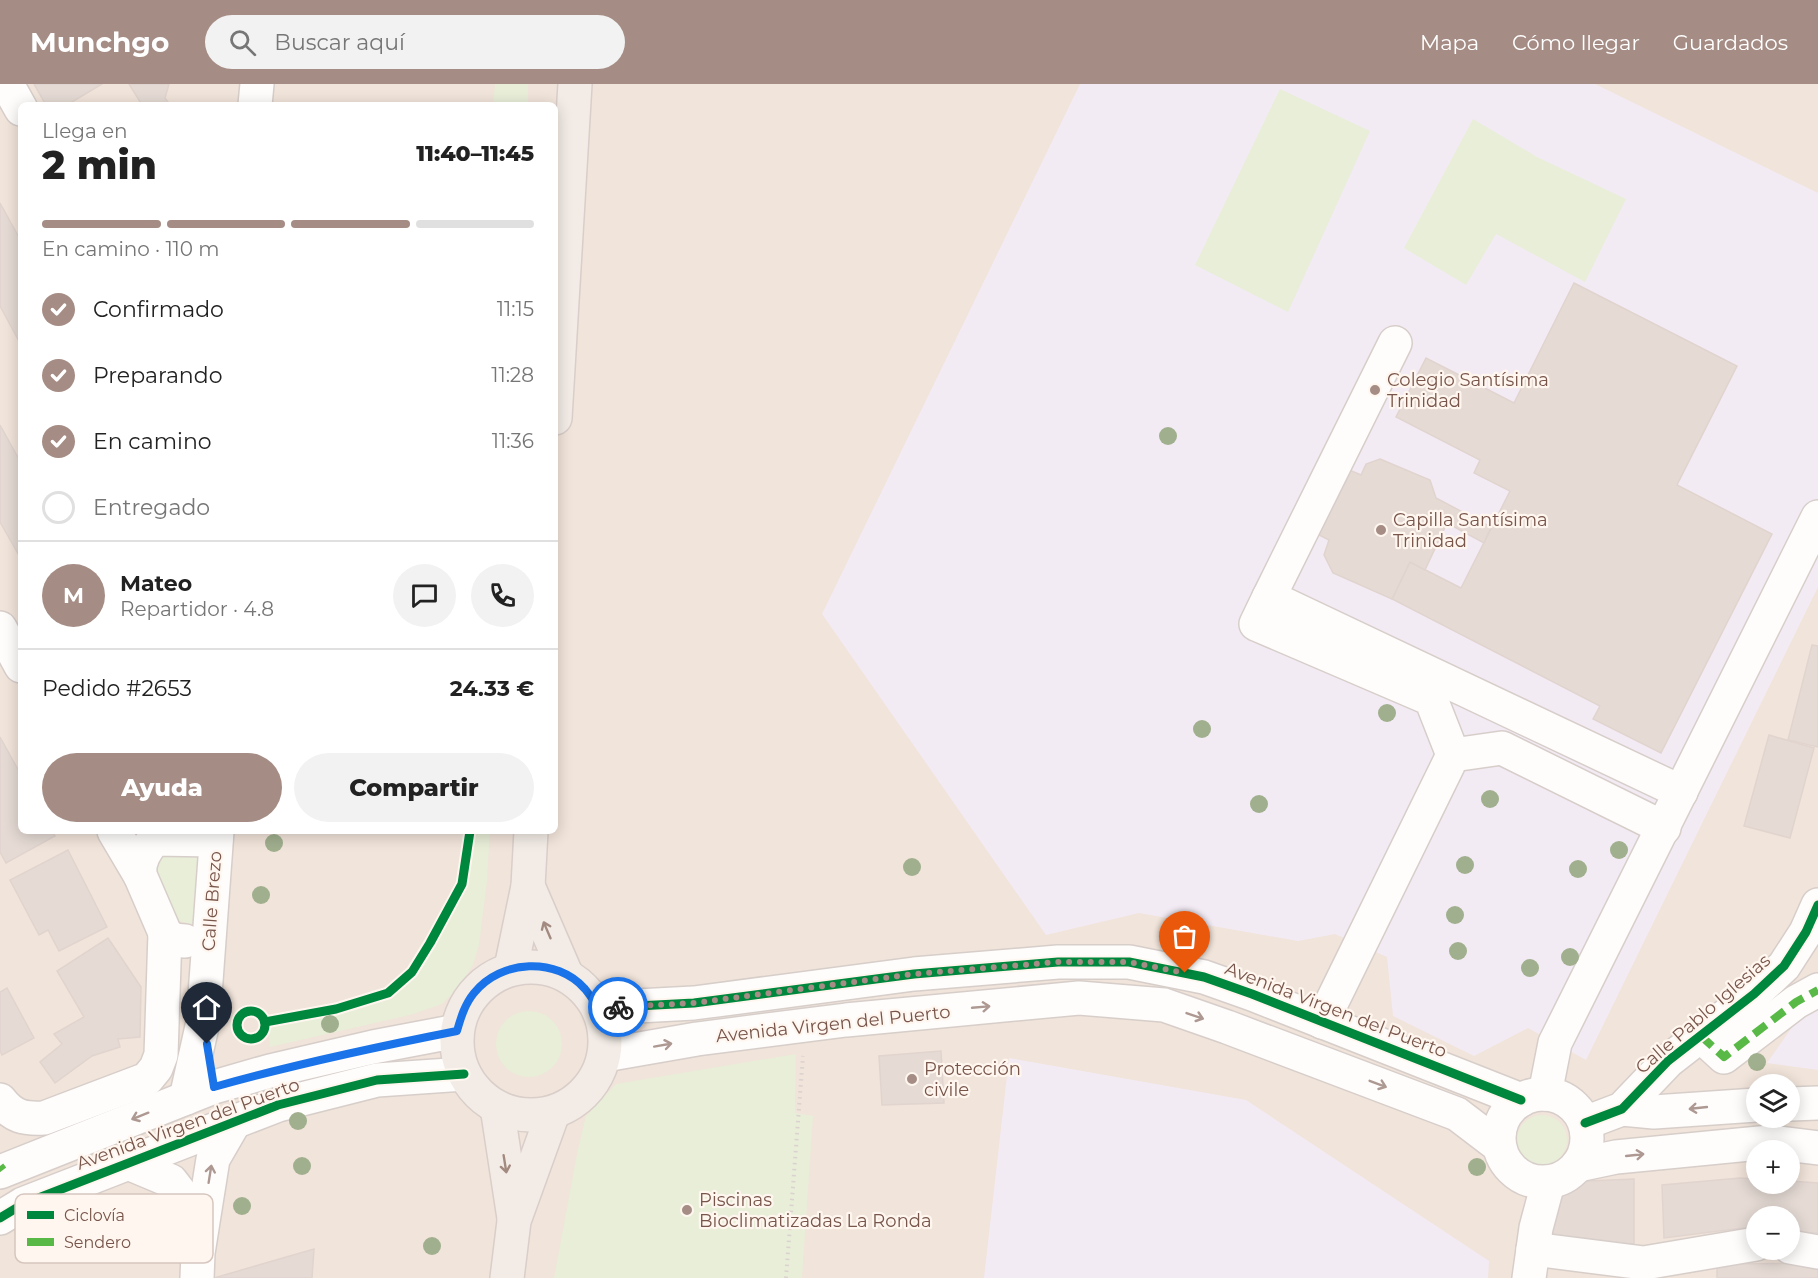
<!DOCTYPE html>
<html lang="es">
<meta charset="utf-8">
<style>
body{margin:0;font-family:Montserrat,sans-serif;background:#f2f2f2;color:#222;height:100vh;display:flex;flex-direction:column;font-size:22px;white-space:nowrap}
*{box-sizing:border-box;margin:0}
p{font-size:20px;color:#767676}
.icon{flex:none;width:33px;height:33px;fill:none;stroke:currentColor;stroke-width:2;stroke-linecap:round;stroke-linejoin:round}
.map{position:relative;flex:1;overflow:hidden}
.panel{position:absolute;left:18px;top:18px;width:540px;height:732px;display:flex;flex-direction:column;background:#fff;border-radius:9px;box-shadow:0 3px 15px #0003}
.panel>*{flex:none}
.fabs{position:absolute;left:1746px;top:990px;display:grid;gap:12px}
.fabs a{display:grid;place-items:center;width:54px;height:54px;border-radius:50%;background:#fff;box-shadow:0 3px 15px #0003;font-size:30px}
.pin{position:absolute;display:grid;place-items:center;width:51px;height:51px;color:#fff;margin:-62px -26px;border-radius:50% 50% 50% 0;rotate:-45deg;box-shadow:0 0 6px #0007}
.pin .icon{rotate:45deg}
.courier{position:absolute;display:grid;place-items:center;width:60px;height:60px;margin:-30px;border:4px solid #1a73e8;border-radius:50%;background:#fff;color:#222;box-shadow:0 2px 8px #0007}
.headline em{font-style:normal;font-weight:800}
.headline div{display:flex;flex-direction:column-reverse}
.headline{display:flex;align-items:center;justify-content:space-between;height:102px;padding:0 24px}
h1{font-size:39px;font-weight:800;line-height:45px}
.bar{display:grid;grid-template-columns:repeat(4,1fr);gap:9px 6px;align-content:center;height:72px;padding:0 24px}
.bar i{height:8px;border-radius:4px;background:#e0e0e0}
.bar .on{background:#a58c84}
.bar p{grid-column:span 4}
.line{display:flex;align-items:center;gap:15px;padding:0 24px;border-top:2px solid #e0e0e0}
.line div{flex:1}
.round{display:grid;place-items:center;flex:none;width:63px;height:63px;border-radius:32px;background:#f2f2f2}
ol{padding:0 24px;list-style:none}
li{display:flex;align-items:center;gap:18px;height:66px}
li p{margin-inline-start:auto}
li .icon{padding:6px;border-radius:50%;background:#a58c84;color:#fff;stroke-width:4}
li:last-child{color:#767676}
li i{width:33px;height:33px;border:3px solid #e0e0e0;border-radius:50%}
.action{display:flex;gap:12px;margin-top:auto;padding:12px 24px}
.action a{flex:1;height:69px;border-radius:36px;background:#a58c84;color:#fff;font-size:24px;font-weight:800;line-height:69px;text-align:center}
.action a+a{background:#f2f2f2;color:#222}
header{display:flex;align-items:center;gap:36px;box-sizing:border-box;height:84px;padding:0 30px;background:#a58c84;color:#fff}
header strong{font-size:28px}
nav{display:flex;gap:33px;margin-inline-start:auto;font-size:21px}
.search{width:420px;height:54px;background:#f2f2f2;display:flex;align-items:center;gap:15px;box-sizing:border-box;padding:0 21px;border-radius:33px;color:#767676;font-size:22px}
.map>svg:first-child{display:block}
.residential{fill:#f1e4da;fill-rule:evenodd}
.education{fill:#f3ebf4}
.green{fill:#e8eed8}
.building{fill:#e5dad4;stroke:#e1d4cf;stroke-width:1.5}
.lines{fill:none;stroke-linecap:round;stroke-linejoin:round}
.minor-casing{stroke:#d7ceca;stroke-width:36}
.major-casing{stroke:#daceca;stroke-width:36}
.path{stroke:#dbd1cf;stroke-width:4;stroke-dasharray:1.5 4.5;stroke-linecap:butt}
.minor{stroke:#fefdfc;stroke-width:33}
.major{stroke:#f3ece6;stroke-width:33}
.quiet{stroke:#58b947;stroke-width:8;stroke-dasharray:15 8;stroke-linecap:butt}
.cycleway-casing{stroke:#fff7ef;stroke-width:13}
.cycleway{stroke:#00873e;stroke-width:9}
.tree{fill:#a0af8e}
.oneway{stroke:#a38a81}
.oneway2{stroke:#ae9892}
.done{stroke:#a58c84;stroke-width:6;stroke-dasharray:0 10.8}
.route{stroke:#1a73e8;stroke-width:8}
.poi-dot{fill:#a58c84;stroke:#fff7ef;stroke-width:2}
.labels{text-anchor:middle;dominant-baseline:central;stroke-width:4.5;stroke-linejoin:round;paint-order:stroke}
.poi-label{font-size:18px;fill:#78554b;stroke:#fff7ef;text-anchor:start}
.street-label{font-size:18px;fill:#78554b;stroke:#fff7ef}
.key{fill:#fff7ef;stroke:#d6c6be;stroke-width:1.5}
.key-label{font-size:16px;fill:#78554b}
</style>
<header>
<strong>Munchgo</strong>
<div class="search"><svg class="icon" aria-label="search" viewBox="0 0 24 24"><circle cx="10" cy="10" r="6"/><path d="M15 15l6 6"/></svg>Buscar aquí</div>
<nav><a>Mapa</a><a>Cómo llegar</a><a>Guardados</a></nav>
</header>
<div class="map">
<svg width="1818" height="1194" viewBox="0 0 1818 1194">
<rect width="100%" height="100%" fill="#f8f2ed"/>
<!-- residential -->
<path class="residential" d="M 0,0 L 1818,0 L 1818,1194 L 0,1194 ZM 21,21 L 555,21 L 555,747 L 21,747 ZM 1756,1000 L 1790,1000 L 1790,1034 L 1756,1034 ZM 1756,1066 L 1790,1066 L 1790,1100 L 1756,1100 ZM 1756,1132 L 1790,1132 L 1790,1166 L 1756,1166 Z"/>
<!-- education -->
<g class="education">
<polygon points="1080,0 1595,0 1818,109 1818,503 1586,976 1528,944 1474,972 1393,932 1387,873 1335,850 1298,857 1139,829 1046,851 822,530"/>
<polygon points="1818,922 1818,986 1767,979 1802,929"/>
<polygon points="1009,974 1246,1016 1489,1177 1488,1194 984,1194"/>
</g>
<!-- green -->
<g class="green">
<polygon points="495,0 528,0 528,21 493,21"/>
<polygon points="1280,5 1370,47 1288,228 1195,181"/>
<polygon points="1473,35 1537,73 1626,115 1585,198 1496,150 1466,201 1404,164"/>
<polygon points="473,747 490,747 487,797 479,861 473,881 459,903 442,920 410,931 270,963 268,940 337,928 389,912 413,888 432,860 463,802"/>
<polygon points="155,768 193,771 198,776 196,837 190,840 179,837 151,786"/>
<circle cx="529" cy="960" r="33"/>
<polygon points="796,970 795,1029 813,1032 802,1194 554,1194 578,1065 586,1032 616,1000"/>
<circle cx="1542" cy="1056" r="25"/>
</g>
<!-- building -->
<g class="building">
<polygon points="34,0 102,0 67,21 46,21"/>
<polygon points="129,0 169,0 165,14 170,21 142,21"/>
<polygon points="0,119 21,157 21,261 0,222"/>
<polygon points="1574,199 1737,282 1677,401 1772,450 1661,669 1593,635 1600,622 1392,515 1410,478 1461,504 1510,407 1474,389 1480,376 1396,333 1426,274 1514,319"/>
<polygon points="0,341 21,379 21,475 0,438"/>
<polygon points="1380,375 1430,396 1436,414 1491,443 1484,459 1447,439 1425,486 1410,478 1392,515 1333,489 1324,471 1329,456 1317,450 1347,385 1361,391 1366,380"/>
<polygon points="1812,561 1818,562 1818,663 1788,656"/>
<polygon points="1769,651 1814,664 1790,754 1744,742"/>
<polygon points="0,653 21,691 21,747 52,747 55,752 6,779 0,768"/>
<polygon points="68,766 107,843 59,867 48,846 39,851 10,796"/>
<polygon points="108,854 141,903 140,953 118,955 120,963 92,972 55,999 40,978 62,960 54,950 84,933 57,887"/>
<polygon points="7,904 34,954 2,971 0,967 0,908"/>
<polygon points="941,967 944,1019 882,1021 879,972"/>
<polygon points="1740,1094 1756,1095 1756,1100 1790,1100 1790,1097 1818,1099 1818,1149 1790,1148 1790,1132 1756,1132 1756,1145 1743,1144 1664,1154 1662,1101"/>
<polygon points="1634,1095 1634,1160 1548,1157 1547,1135 1565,1098"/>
<polygon points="314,1165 312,1194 214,1194"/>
<polygon points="1818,1179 1818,1194 1717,1194 1717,1180"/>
</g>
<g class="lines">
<defs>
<g id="minor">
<polyline points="7,0 21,25"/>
<polyline points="255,21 257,0"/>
<polyline points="1395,259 1269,513 1681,708"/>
<polyline points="1269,513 1256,540 1431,615 1453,671"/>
<polyline points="0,544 21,582"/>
<polyline points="114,747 140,791"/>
<path d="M 185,857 L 173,856 L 165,849 L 140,791 C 138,777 146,766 154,755 L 216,756"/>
<polyline points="599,924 694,919 914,890 1058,878 1129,878 1204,893 1252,910 1521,1016"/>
<polyline points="1322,938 1453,671 1502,664 1664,744"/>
<polyline points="1701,952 1724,973 1796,918 1818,906"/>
<polyline points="605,971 697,955 846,936 1079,914 1164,921 1227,943 1457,1030 1499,1062"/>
<circle cx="1543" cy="1054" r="44"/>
<polyline points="1545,1010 1555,959 1818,433"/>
<polyline points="186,1014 203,938 217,747"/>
<path d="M 0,1016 C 13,1033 24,1035 44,1034 L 147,995 L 156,984 L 161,971 L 165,849"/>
<polyline points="1790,1020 1818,1019"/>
<polyline points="1622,1025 1654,1028 1756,1021"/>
<polyline points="1585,1039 1622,1025 1668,977 1754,910 1784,882 1806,848 1818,821"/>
<polyline points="128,1079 171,1097 188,1119 196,1155"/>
<polyline points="1578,1081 1616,1073 1770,1058 1818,1064"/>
<polyline points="0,1088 214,1003 270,987 373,963 457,947"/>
<polyline points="0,1134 23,1120 278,1021 377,996 464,990"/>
<polyline points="1790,1163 1818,1168"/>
<polyline points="1533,1165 1644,1179 1756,1160"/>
<polyline points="197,1194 198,1169 213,1075 235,1037"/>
<polyline points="1529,1194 1536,1144 1548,1099"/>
</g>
<g id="major">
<polyline points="555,334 575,0"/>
<polyline points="528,802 566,890"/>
<circle cx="531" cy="957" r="74"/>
<polyline points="511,884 528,802 531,747"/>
<polyline points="497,1023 514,1134"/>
<polyline points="507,1194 514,1137 553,1029"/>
</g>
</defs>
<!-- minor casing -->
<use href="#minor" class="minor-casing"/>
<!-- major casing -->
<use href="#major" class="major-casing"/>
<!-- path -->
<polyline class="path" points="786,1194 803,972"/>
<!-- minor -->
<use href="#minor" class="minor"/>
<!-- major -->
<use href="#major" class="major"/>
<!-- quiet -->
<g class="quiet">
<polyline points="1701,952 1724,973 1796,918 1818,906"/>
<polyline points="0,1082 3,1086"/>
</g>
<defs>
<g id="cycleway">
<polyline points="599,924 694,919 914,890 1058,878 1129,878 1204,893 1252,910 1521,1016"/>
<circle cx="251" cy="941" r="14"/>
<polyline points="265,938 336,925 388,909 412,888 430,859 462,800 470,747"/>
<polyline points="1585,1039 1622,1025 1668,977 1754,910 1784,882 1806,848 1818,821"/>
<polyline points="0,1134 23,1120 278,1021 377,996 464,990"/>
</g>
</defs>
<!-- cycleway casing -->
<use href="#cycleway" class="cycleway-casing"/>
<!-- cycleway -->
<use href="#cycleway" class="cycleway"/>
</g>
<!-- trees -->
<g class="tree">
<circle cx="1168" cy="352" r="9"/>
<circle cx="1387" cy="629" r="9"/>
<circle cx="1202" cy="645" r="9"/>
<circle cx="1490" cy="715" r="9"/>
<circle cx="1259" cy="720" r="9"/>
<circle cx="274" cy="759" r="9"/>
<circle cx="1619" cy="766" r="9"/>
<circle cx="1465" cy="781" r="9"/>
<circle cx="912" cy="783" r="9"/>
<circle cx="1578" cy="785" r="9"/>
<circle cx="261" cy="811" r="9"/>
<circle cx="1455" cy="831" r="9"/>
<circle cx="1458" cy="867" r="9"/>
<circle cx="1570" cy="873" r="9"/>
<circle cx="1530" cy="884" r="9"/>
<circle cx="330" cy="940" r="9"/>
<circle cx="1757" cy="978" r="9"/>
<circle cx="298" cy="1037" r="9"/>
<circle cx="302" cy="1082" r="9"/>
<circle cx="1477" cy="1083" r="9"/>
<circle cx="242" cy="1122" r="9"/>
<circle cx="432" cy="1162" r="9"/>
</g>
<!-- one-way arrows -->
<defs><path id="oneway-shaft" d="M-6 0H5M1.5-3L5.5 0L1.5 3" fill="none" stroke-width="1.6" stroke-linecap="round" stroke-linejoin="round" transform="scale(1.5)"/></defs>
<g class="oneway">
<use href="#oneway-shaft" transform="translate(547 846) rotate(-113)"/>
<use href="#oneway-shaft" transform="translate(505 1080) rotate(81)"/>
</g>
<g class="oneway2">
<use href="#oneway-shaft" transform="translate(981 923) rotate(-5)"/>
<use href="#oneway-shaft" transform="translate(1195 932) rotate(19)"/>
<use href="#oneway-shaft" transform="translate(663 961) rotate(-10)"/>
<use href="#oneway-shaft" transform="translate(1378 1000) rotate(21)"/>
<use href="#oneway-shaft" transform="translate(1698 1024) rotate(174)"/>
<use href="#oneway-shaft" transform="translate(140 1032) rotate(158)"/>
<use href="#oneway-shaft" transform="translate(1635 1071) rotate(-6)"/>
<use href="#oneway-shaft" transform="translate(210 1090) rotate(-81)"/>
</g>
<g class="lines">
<!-- done -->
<polyline class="done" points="618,923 694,919 914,890 1058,878 1129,878 1185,889"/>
<!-- route -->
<path class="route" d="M 207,960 L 214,1003 C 295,980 376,963 457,947 C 461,933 465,920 474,909 C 501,875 557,873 585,905 C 590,911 594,918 599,924 L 618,923"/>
</g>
<!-- markers -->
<g class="poi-dot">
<circle cx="1375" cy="306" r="6"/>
<circle cx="1381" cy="446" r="6"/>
<circle cx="912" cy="995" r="6"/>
<circle cx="687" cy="1126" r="6"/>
</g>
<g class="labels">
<!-- poi labels -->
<g class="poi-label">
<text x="1387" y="296">Colegio Santísima<tspan x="1387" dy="21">Trinidad</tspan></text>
<text x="1393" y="436">Capilla Santísima<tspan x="1393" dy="21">Trinidad</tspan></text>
<text x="924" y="985">Protección<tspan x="924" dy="21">civile</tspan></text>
<text x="699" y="1116">Piscinas<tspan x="699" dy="21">Bioclimatizadas La Ronda</tspan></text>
</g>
<!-- street labels -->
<g class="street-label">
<text transform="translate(212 817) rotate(-86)">Calle Brezo</text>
<text transform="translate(1336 926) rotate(21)">Avenida Virgen del Puerto</text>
<text transform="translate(1703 930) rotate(-41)">Calle Pablo Iglesias</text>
<text transform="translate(833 940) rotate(-6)">Avenida Virgen del Puerto</text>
<text transform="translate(188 1040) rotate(-20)">Avenida Virgen del Puerto</text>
</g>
</g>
<!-- legend -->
<rect x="15" y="1110" width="198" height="69" rx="9" class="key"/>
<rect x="27" y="1127" width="27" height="8" fill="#00873e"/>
<rect x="27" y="1154" width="27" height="8" fill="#58b947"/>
<g class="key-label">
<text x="64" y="1137">Ciclovía</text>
<text x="64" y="1164">Sendero</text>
</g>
</svg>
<div class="fabs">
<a><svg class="icon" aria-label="layers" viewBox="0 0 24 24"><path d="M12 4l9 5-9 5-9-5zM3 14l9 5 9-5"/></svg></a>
<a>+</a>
<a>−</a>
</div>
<div class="pin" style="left:1185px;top:889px;background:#ea580c"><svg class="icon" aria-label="bag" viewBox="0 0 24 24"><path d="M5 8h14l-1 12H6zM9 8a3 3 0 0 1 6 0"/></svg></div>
<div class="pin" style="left:207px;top:960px;background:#1f2937"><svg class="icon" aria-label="home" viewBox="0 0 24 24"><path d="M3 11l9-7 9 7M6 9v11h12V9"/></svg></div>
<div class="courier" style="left:618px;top:923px"><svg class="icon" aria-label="bike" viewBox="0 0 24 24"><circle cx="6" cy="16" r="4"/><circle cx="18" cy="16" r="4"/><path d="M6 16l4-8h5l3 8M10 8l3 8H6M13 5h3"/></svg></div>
<section class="panel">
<div class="headline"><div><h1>2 min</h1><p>Llega en</p></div><em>11:40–11:45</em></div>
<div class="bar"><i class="on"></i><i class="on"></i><i class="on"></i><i></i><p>En camino · 110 m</p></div>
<ol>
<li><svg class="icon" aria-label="check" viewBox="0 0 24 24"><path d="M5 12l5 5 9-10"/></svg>Confirmado<p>11:15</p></li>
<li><svg class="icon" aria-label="check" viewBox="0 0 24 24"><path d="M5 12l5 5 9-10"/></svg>Preparando<p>11:28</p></li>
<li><svg class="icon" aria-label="check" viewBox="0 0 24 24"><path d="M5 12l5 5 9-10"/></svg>En camino<p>11:36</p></li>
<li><i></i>Entregado</li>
</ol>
<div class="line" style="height:108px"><b class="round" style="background:#a58c84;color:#fff">M</b><div><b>Mateo</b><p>Repartidor · 4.8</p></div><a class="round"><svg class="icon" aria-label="chat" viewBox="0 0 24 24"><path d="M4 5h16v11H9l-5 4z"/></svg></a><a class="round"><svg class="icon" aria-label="phone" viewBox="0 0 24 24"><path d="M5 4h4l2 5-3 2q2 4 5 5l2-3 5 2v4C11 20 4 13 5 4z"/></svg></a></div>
<div class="line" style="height:78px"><div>Pedido #2653</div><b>24.33 €</b></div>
<div class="action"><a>Ayuda</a><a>Compartir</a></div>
</section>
</div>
